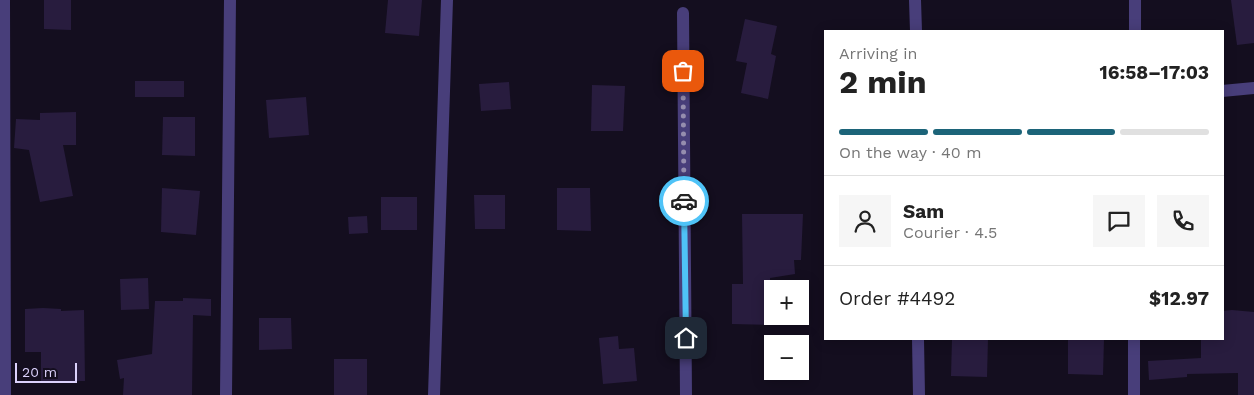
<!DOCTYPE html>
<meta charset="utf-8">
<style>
body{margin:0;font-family:"Work Sans",sans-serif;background:#f6f6f6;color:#222;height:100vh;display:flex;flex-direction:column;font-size:19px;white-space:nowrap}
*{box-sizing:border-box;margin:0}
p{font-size:16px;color:#767676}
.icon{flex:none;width:28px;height:28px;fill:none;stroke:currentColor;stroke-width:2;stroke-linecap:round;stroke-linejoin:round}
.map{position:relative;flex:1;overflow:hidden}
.side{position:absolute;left:824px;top:30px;width:400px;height:310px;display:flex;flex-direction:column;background:#fff;border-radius:0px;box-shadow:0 2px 12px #0003}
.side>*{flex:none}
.fabs{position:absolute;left:764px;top:280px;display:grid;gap:10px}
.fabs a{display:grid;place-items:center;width:45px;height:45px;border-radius:0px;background:#fff;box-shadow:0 2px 12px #0003;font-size:25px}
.scale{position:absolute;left:15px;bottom:12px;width:62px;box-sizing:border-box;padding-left:5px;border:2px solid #dbd1fb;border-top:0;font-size:14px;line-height:18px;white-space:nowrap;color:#dbd1fb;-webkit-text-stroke:4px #140e1f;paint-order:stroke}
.pin{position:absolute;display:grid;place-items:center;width:42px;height:42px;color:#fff;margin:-21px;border-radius:10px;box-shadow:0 2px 8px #0006}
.courier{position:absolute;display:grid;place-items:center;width:50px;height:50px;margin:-25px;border:4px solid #4fc3f7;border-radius:50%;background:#fff;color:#222;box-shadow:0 1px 6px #0007}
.summary em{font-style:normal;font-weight:700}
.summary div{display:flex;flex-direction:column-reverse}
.summary{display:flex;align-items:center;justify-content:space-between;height:85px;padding:0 15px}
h1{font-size:32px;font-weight:700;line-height:38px}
.bar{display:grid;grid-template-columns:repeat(4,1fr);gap:8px 5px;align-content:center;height:60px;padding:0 15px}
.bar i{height:6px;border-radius:4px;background:#e0e0e0}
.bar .selected{background:#1c6479}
.bar p{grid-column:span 4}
.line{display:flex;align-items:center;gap:12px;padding:0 15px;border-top:1px solid #e0e0e0}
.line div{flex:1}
.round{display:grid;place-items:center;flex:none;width:52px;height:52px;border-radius:0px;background:#f6f6f6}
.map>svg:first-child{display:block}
.building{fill:#281c3e}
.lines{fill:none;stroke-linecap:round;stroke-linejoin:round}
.street{stroke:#483e7a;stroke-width:12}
.done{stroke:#958dae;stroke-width:5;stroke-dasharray:0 9}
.route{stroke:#4fc3f7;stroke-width:6}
</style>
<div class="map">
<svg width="1254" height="395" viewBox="0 0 1254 395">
<rect width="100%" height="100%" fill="#140e1f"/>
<!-- building -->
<g class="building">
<polygon points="44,0 71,0 71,30 44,29"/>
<polygon points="388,0 422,0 419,36 385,33"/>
<polygon points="1231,0 1254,0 1254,43 1237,45"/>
<polygon points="745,19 777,26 771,54 776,56 768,99 741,93 747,63 736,61"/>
<rect x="135" y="81" width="49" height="16"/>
<polygon points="509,82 511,109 481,111 479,84"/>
<polygon points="592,85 625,86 623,131 591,131"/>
<polygon points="306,97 309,135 269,138 266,100"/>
<polygon points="76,112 76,145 63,145 73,196 40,202 29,150 14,148 16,119 40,120 40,113"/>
<polygon points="163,117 195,117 195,156 162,155"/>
<polygon points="162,188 200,191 196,235 161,232"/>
<polygon points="557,188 590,188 591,231 557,230"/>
<polygon points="474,195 505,195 505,229 475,229"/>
<rect x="381" y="197" width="36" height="33"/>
<polygon points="742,214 803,214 801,260 794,260 795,274 770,278 770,325 732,324 732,284 743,284"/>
<polygon points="367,216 368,233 349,234 348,217"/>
<polygon points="148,278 149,309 121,310 120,279"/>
<polygon points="183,298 211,299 211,316 193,315 192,395 123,395 124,378 120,379 117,360 152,354 155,301 183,301"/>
<polygon points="43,308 61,309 61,311 84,310 85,381 41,381 41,352 25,352 25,309"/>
<polygon points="1232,310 1254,312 1254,395 1238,395 1238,373 1187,374 1187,377 1149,380 1148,361 1201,358 1201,339 1222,339 1222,311"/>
<polygon points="259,318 291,318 292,349 259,350"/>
<polygon points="618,336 619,349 634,348 637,381 603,384 599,338"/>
<polygon points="952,339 988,339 987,377 951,376"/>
<polygon points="1068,339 1104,339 1103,375 1068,374"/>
<rect x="334" y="359" width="33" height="36"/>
</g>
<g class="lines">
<!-- street -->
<g class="street">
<polyline points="4,0 5,395"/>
<polyline points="915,0 916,31"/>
<polyline points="683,13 686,395"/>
<polyline points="1135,31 1135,0"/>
<polyline points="1222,91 1254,88"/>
<polyline points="918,339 919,395"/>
<polyline points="226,395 230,0"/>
<polyline points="434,395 447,0"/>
<polyline points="1134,395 1134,339"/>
</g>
</g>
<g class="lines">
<!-- done -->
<polyline class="done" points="683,71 684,201"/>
<!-- route -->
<polyline class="route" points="684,201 686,338"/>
</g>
</svg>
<div class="fabs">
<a>+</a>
<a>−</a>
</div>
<div class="scale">20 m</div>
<div class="pin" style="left:683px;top:71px;background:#ea580c"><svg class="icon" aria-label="bag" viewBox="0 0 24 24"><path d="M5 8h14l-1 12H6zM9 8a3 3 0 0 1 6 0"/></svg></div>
<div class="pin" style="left:686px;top:338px;background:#1f2937"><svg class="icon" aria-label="home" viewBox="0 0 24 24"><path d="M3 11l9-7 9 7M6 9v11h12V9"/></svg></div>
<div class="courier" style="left:684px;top:201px"><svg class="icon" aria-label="car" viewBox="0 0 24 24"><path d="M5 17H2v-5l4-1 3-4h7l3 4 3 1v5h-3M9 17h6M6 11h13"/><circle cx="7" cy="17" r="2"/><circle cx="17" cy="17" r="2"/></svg></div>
<section class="side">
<div class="summary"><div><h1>2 min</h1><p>Arriving in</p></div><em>16:58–17:03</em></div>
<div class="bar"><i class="selected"></i><i class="selected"></i><i class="selected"></i><i></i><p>On the way · 40 m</p></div>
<div class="line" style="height:90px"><a class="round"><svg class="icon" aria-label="person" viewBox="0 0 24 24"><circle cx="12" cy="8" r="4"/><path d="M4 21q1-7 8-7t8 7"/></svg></a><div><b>Sam</b><p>Courier · 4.5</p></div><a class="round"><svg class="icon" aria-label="chat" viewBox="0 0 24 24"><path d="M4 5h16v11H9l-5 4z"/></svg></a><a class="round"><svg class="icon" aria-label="phone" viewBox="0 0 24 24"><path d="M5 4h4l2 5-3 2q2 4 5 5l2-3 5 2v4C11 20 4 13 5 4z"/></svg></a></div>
<div class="line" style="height:65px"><div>Order #4492</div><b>$12.97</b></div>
</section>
</div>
